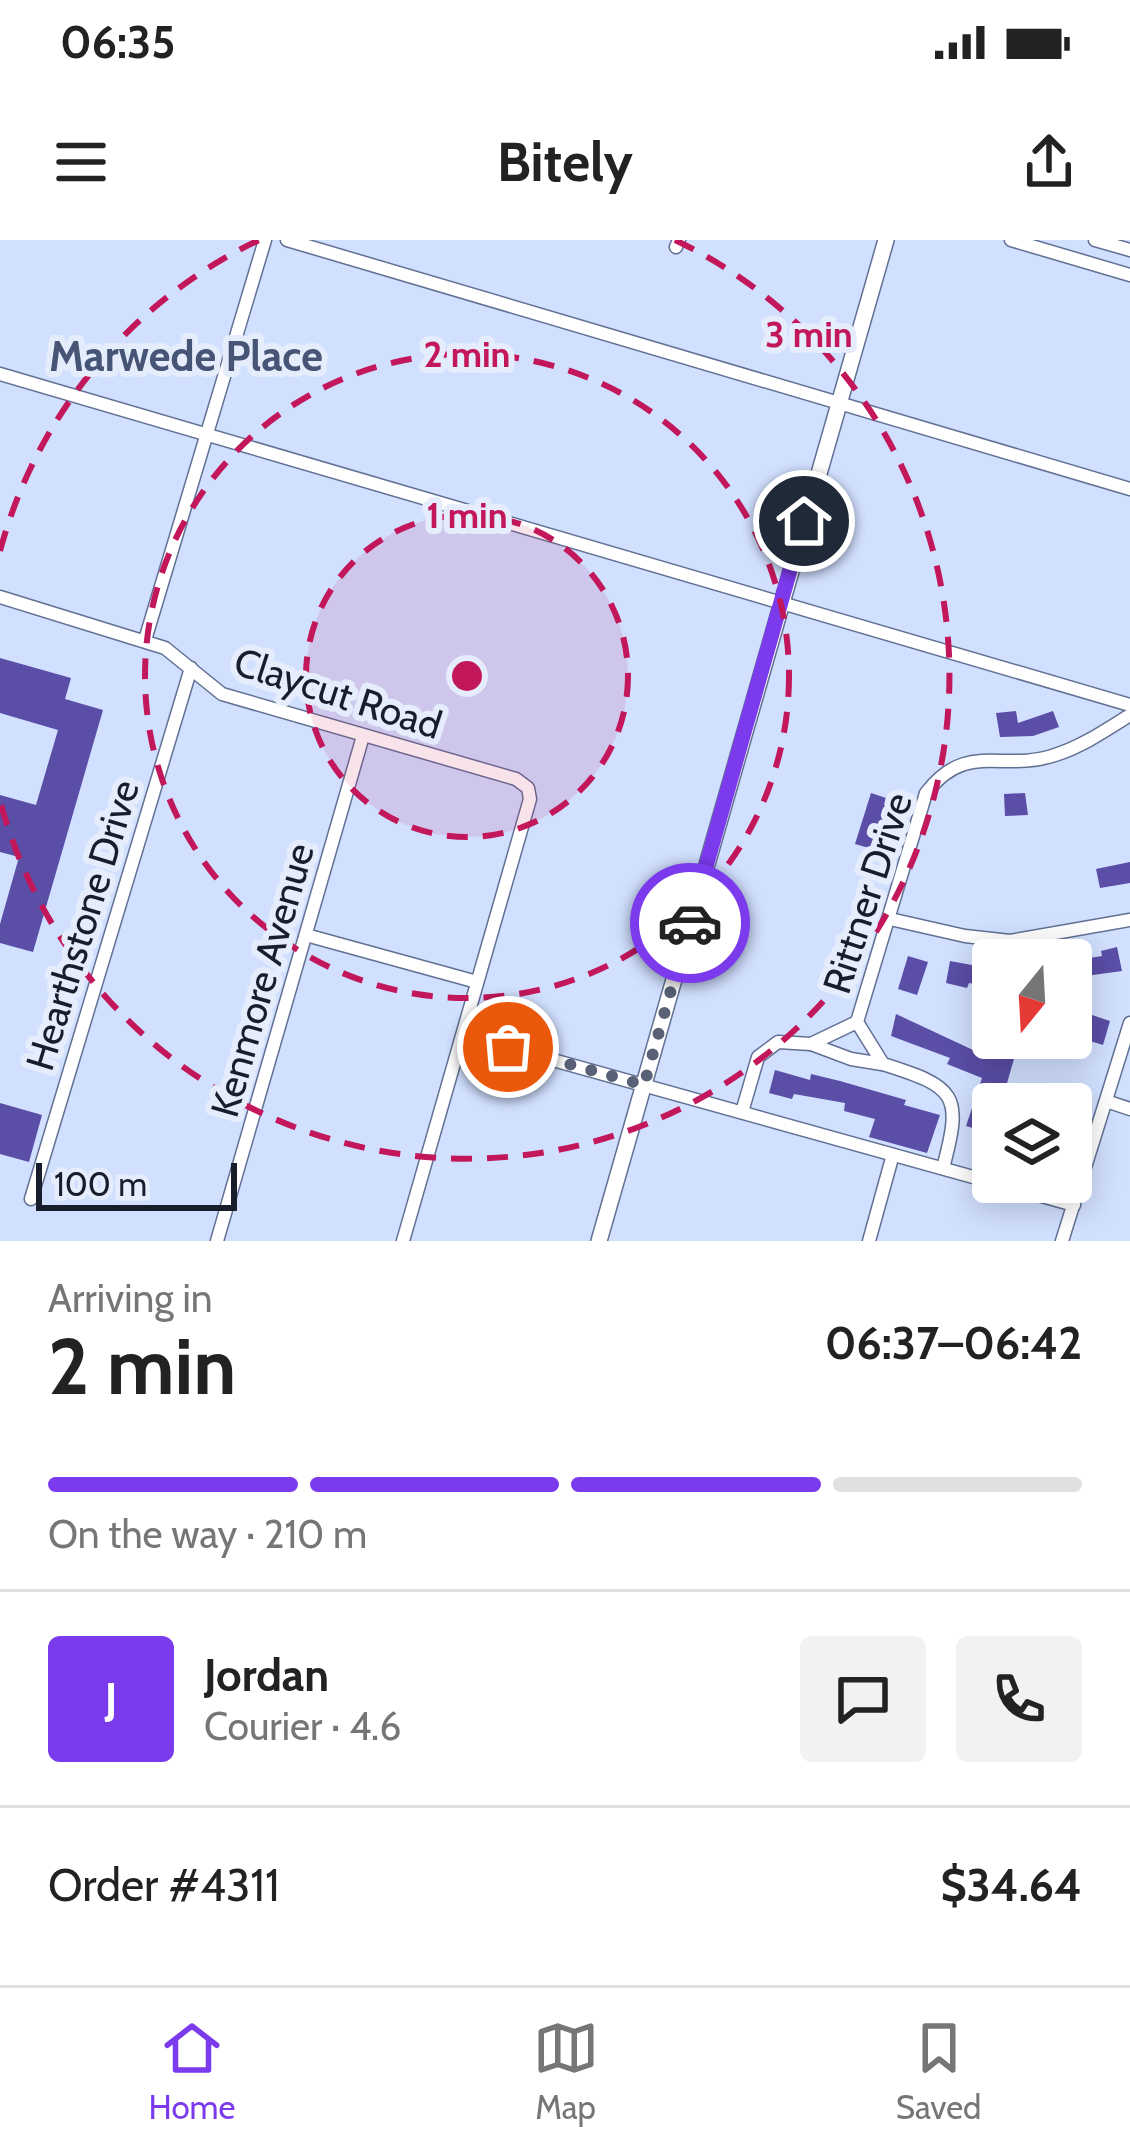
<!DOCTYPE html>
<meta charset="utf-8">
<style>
body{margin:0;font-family:Cabin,sans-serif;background:#f2f2f2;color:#222;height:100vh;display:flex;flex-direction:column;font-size:45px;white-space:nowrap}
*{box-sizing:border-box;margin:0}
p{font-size:39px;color:#767676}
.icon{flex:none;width:66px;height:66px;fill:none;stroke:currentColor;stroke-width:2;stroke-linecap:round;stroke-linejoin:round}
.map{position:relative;height:1001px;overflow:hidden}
.details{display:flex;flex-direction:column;background:#fff;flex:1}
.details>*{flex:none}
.needle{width:78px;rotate:198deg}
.fabs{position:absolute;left:972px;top:699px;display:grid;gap:24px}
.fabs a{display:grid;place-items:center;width:120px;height:120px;border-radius:12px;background:#fff;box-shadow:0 6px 30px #0003;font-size:60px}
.scale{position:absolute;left:36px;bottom:30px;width:201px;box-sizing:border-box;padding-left:12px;border:6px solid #171d2b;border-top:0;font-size:33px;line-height:42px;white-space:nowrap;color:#171d2b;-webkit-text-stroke:9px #e5edfd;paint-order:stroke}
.pin{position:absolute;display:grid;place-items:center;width:102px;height:102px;color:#fff;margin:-51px;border:6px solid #fff;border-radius:50%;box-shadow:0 3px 12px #0007}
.courier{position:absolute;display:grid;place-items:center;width:120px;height:120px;margin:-60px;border:9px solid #7c3aed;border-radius:50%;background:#fff;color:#222;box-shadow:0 3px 15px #0007}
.overview em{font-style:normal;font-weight:800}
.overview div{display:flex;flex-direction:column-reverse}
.overview{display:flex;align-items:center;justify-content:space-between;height:204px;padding:0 48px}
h1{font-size:78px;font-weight:800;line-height:90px}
.bar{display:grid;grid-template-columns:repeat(4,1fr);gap:18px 12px;align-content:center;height:144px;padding:0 48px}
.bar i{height:15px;border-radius:9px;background:#e0e0e0}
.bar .active{background:#7c3aed}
.bar p{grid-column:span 4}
.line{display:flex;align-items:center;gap:30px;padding:0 48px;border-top:3px solid #e0e0e0}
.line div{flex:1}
.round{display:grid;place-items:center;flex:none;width:126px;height:126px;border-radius:12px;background:#f2f2f2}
.status{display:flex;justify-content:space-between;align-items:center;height:84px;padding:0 60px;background:#fff;direction:ltr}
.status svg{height:33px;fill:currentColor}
header{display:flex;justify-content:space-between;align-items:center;height:156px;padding:0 48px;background:#fff;font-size:54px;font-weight:800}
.tab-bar{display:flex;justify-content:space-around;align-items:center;height:168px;border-top:3px solid #e0e0e0;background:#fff;font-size:33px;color:#767676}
.tab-bar a{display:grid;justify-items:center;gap:6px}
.tab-bar .active{color:#7c3aed}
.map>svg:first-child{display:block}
.building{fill:#5a4ea7}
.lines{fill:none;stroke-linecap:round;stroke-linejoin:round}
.minor-casing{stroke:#617093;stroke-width:15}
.tertiary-casing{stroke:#617093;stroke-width:18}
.minor{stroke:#fff;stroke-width:12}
.tertiary{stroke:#fff;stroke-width:15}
.done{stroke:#586175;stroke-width:12;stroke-dasharray:0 21.6}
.route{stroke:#7c3aed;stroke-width:15}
.ring{fill:none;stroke:#c2185b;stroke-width:6;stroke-dasharray:21 15}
.labels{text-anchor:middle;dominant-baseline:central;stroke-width:12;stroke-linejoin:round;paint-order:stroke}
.street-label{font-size:39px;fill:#171d2b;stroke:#e5edfd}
.neighbourhood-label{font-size:42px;font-weight:bold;fill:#465475;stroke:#e5edfd}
.centre{fill:#c2185b;stroke:#e5edfd;stroke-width:6}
.ring-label{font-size:36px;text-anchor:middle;font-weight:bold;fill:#c2185b;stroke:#e5edfd;stroke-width:12;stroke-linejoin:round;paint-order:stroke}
</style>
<div class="status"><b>06:35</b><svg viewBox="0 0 49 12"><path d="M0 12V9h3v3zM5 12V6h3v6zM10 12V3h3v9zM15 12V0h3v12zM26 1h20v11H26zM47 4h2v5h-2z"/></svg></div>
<header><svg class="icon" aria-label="menu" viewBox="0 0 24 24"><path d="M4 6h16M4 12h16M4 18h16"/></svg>Bitely<svg class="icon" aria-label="share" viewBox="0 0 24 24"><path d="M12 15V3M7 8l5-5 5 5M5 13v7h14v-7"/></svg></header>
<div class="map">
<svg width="1130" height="1001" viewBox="0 0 1130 1001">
<rect width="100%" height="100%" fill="#d1e0ff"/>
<!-- building -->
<g class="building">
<polygon points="0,418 71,438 65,459 103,470 33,712 0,703 0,684 19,617 0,612 0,555 36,565 58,490 0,473"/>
<polygon points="1016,471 1018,483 1053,471 1059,487 1033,496 1000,497 996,473"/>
<polygon points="871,553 892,560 876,610 855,604"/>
<polygon points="1025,553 1028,575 1005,576 1004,554"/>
<polygon points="1130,622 1130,643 1100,648 1096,629"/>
<polygon points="1117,707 1122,731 1071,738 1071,721 1102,716 1101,711"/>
<polygon points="908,716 928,722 917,755 898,749"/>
<polygon points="950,721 977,726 993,724 993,747 969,743 967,748 946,743"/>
<polygon points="1071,768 1110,781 1103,805 1071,795"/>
<polygon points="896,774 988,817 993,798 1020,798 1001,864 993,864 993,918 977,913 983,891 966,886 982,838 947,824 950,818 891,796"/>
<polygon points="775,830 810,840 811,834 840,841 906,860 904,865 940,875 927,913 869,897 875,879 844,871 845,863 794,854 792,859 769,853"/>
<polygon points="0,863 42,875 29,922 0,914"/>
</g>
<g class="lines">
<defs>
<g id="minor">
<polyline points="287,0 1130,249"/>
<polyline points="1011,0 1130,35"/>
<polyline points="1095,0 1130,10"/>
<polyline points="676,7 679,0"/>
<polyline points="0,134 1130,465"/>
<polyline points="0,357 165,408 222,454 516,539 528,548 530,559 403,1001"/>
<polyline points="145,400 265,0"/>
<polyline points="890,679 965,696 1010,701 1130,680"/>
<polyline points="306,695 477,742"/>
<polyline points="463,795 1074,965"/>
<polyline points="811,804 851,819 882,824"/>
<polyline points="1106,861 1130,869"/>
<polyline points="742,872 758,817 778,802 811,804 857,782"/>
<path d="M 943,928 C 963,854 956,847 883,824 L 857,782 L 926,553 C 967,500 1001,533 1055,515 C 1083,506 1106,490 1130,475"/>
<polyline points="31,959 191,428"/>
<polyline points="217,1001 363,496"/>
<polyline points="869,1001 892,918"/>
<polyline points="1062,1001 1130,783"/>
</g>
<polyline id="tertiary" points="599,1001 886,0"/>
</defs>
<!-- minor casing -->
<use href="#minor" class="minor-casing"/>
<!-- tertiary casing -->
<use href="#tertiary" class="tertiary-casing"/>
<!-- minor -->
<use href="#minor" class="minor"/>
<!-- tertiary -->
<use href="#tertiary" class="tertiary"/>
</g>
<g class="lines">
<!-- done -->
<polyline class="done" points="508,807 644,845 690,683"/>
<!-- route -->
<polyline class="route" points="690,683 804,281"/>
</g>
<!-- distance rings -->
<circle cx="467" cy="436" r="161" fill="#c2185b" fill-opacity=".12"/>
<g class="ring">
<circle cx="467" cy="436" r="161"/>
<circle cx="467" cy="436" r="322"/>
<path d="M0 311A483 483 0 0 1 259 0M675 0A483 483 0 1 1 0 561"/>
</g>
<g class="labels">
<!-- street labels -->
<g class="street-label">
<text transform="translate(338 453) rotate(18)">Claycut Road</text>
<text transform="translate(867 653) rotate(-72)">Rittner Drive</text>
<text transform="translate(82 685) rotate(-73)">Hearthstone Drive</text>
<text transform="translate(262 740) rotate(-74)">Kenmore Avenue</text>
</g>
<!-- neighbourhood labels -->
<g class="neighbourhood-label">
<text x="186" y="116">Marwede Place</text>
</g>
</g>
<circle cx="467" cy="436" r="18" class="centre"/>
<g class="ring-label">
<text x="809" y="107">3 min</text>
<text x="467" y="127">2 min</text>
<text x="467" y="288">1 min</text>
</g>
</svg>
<div class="fabs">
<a><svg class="needle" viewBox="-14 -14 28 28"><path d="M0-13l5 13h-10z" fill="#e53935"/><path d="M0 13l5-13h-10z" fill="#767676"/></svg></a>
<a><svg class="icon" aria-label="layers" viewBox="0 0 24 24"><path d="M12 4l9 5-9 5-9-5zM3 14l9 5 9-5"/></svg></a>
</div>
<div class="scale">100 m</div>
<div class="pin" style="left:508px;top:807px;background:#ea580c"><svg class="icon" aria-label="bag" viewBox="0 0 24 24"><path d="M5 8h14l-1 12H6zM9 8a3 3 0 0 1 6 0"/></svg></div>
<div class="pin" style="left:804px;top:281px;background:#1f2937"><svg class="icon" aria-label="home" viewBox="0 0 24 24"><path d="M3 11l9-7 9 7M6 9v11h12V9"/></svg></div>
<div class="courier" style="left:690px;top:683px"><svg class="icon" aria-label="car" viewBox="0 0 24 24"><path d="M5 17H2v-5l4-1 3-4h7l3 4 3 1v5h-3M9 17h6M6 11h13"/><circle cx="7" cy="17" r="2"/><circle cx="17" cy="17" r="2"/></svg></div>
</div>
<section class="details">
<div class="overview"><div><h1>2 min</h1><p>Arriving in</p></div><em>06:37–06:42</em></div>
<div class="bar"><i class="active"></i><i class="active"></i><i class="active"></i><i></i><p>On the way · 210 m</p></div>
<div class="line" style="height:216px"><b class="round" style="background:#7c3aed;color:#fff">J</b><div><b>Jordan</b><p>Courier · 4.6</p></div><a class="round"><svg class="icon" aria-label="chat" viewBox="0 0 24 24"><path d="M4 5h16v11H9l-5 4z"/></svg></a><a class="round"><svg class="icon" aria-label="phone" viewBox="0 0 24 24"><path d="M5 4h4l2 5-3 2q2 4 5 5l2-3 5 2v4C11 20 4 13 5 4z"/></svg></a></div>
<div class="line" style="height:156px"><div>Order #4311</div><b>$34.64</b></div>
</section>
<nav class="tab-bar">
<a class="active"><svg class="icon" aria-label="home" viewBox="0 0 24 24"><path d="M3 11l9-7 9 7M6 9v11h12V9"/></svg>Home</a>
<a><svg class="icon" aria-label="map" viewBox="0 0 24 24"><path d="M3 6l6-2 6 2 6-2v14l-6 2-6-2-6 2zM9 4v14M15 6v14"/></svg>Map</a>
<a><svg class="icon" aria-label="saved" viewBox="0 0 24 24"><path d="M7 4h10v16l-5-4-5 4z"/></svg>Saved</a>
</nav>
